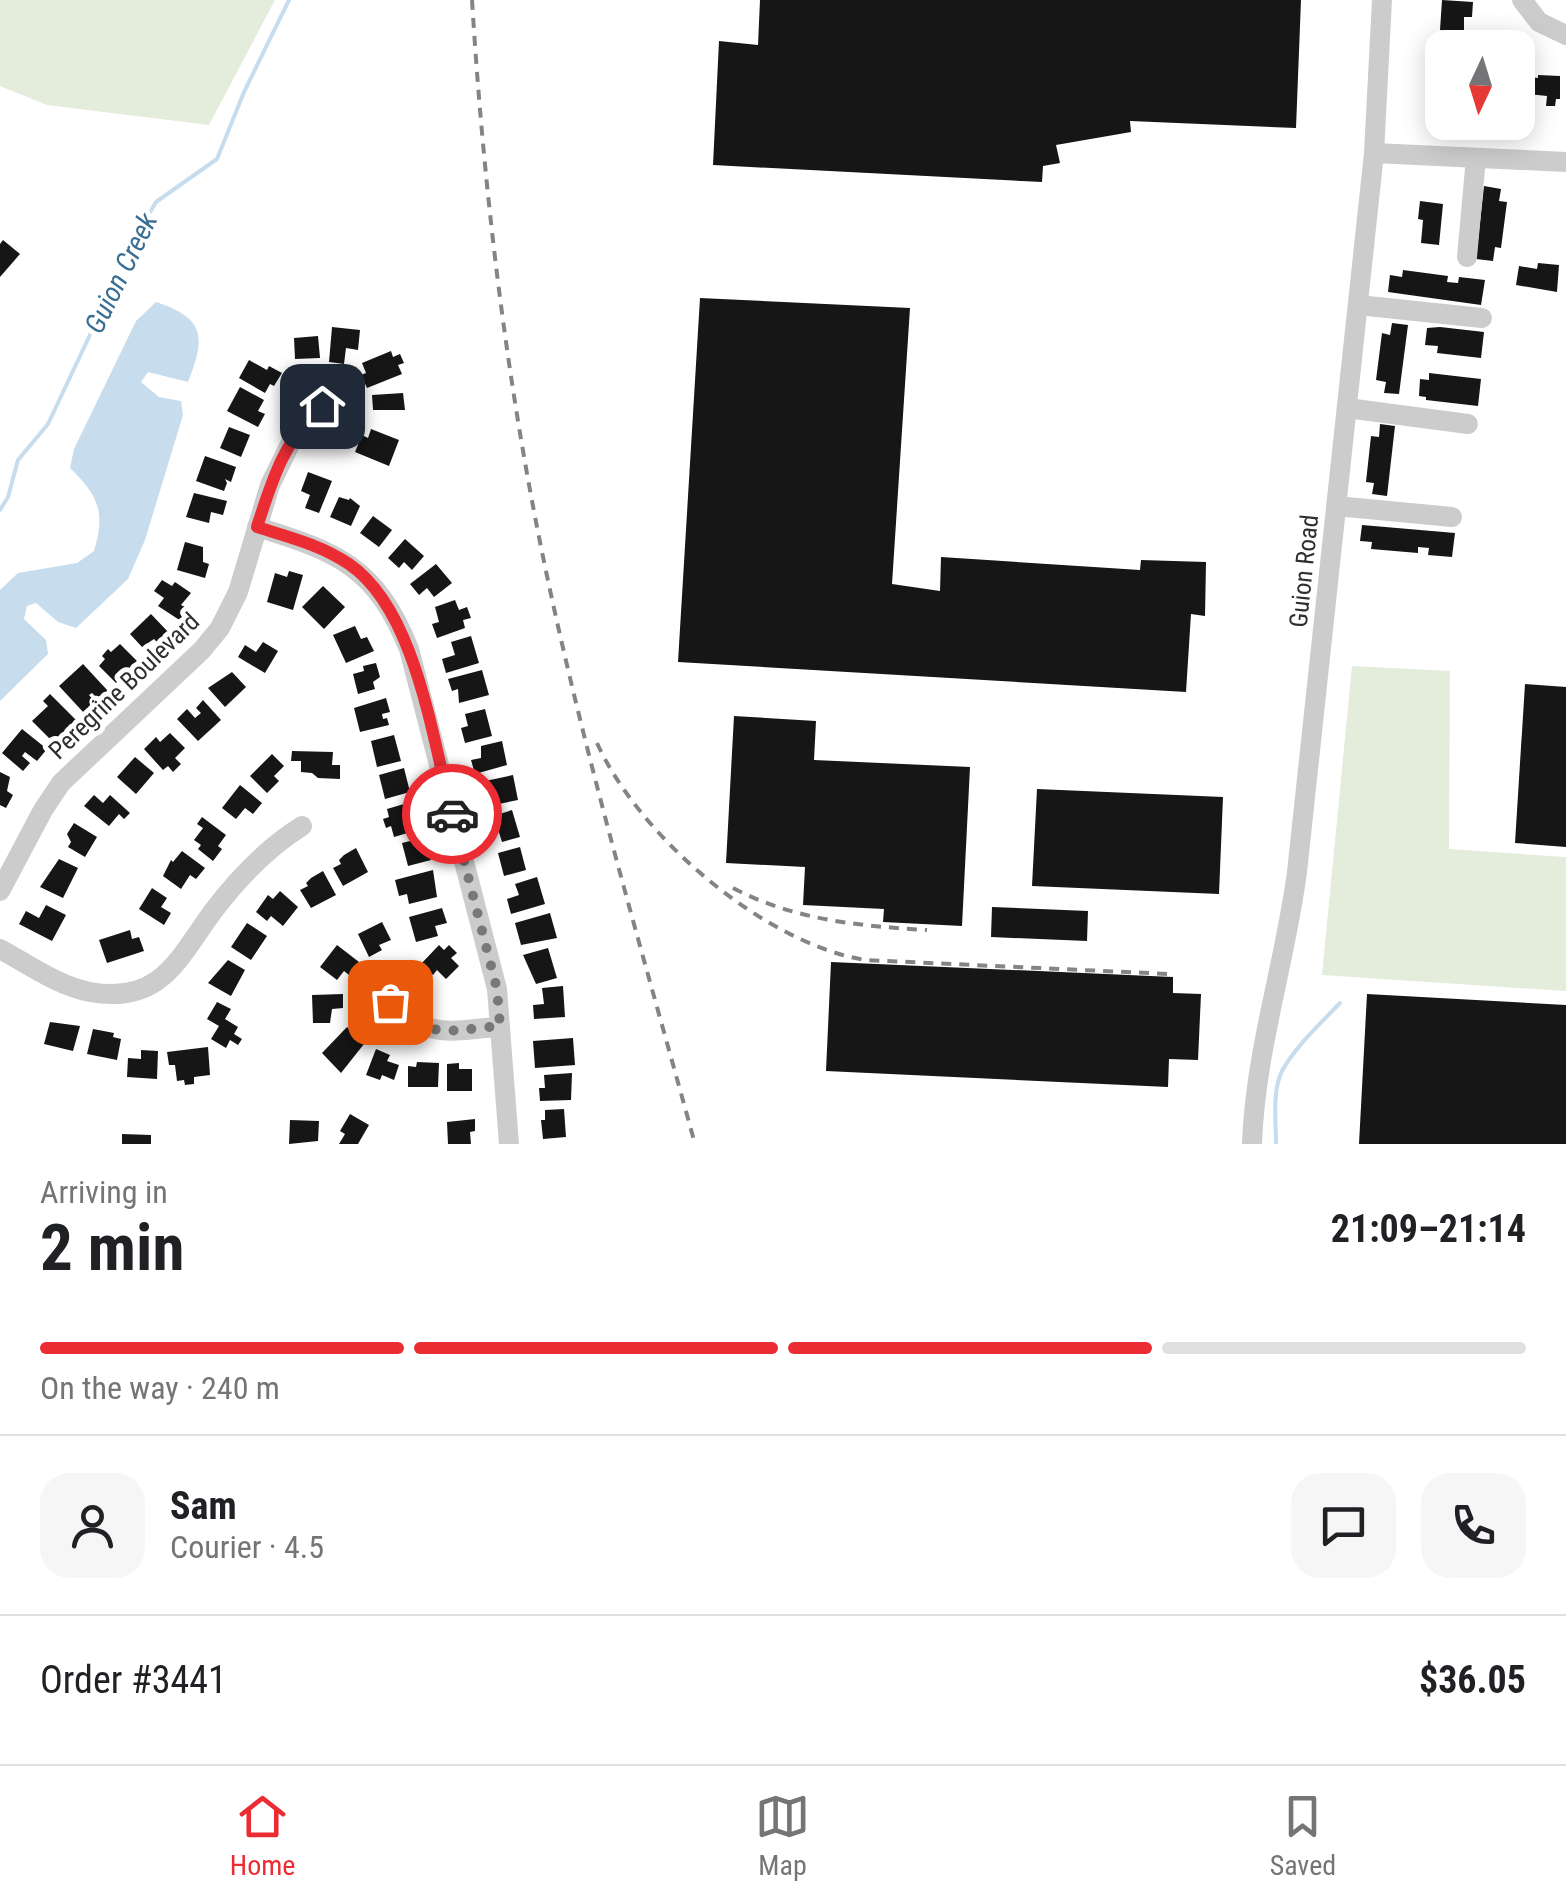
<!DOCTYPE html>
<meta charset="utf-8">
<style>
body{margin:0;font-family:"Roboto Condensed",sans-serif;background:#f6f6f6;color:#202124;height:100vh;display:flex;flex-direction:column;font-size:38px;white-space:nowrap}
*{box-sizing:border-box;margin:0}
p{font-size:32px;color:#757577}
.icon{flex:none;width:55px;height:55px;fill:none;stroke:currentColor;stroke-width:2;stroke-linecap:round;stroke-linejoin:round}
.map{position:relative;height:1144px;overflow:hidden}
.sheet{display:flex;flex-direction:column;background:#fff;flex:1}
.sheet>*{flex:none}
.needle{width:65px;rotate:184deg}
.controls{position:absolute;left:1425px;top:30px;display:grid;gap:20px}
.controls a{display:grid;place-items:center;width:110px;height:110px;border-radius:20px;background:#fff;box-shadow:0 5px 25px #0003;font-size:50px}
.pin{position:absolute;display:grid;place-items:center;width:85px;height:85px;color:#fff;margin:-42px;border-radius:20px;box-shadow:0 5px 15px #0006}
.courier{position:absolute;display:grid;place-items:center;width:100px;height:100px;margin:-50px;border:8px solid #eb2c33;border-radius:50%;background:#fff;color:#222;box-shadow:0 2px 12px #0007}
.summary em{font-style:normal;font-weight:700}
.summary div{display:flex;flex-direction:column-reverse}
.summary{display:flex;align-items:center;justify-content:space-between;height:170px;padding:0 40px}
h1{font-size:65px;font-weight:700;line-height:75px}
.bar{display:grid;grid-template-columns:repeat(4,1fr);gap:15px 10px;align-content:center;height:120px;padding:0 40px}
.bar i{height:12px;border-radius:8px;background:#e0e0e0}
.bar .selected{background:#eb2c33}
.bar p{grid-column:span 4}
.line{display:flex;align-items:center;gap:25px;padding:0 40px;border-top:2px solid #e0e0e0}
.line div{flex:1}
.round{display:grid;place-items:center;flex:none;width:105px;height:105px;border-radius:30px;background:#f6f6f6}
.tab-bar{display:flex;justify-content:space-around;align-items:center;height:140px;border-top:2px solid #e0e0e0;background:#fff;font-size:28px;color:#757577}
.tab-bar a{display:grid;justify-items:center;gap:5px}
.tab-bar .selected{color:#eb2c33}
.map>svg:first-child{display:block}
.green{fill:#e4ecdc}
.water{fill:#c7dded}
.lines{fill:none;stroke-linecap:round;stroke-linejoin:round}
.stream{stroke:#c7dded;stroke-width:4}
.building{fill:#161616}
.minor{stroke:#ccc;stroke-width:20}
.rail{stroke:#848484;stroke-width:4;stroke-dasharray:10 8;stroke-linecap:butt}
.done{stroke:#787878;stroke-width:10;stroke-dasharray:0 18}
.route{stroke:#eb2c33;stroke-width:12}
.labels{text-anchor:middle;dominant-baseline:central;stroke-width:10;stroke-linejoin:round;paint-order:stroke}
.street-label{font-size:25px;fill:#2f2f2f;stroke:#fff}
.water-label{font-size:28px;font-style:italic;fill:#3a6e93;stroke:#fff}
</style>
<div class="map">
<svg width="1566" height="1144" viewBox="0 0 1566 1144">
<rect width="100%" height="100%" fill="#fff"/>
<!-- green -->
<g class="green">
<polygon points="0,0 275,0 209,125 47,105 0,86"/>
<polygon points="1352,666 1450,671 1449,849 1566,857 1566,991 1322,975"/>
</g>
<!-- water -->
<path class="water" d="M 156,302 C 205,318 206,337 188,382 L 148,372 L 141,382 L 159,397 L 181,401 L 183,415 L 145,540 L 128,579 L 76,628 L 58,622 L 36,603 L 27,606 L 24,619 L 46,640 L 48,654 L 0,701 L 0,590 L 18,573 L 77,563 L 94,551 C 106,512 98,495 70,468 L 74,449 L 136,321 Z"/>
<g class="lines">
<!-- stream -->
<g class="stream">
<polyline points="0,510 8,497 18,460 48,424 97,320 127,264 136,236 156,202 217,159 244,92 289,0"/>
<path d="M 1276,1144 C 1276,1122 1272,1091 1282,1071 C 1295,1047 1321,1023 1340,1003"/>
</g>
</g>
<!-- building -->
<g class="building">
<polygon points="760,0 1301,0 1296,128 1130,121 1131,132 1056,145 1060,163 1043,166 1042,182 713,165 719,41 758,45"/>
<polygon points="1442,0 1473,2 1472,17 1464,17 1464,32 1440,30"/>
<polygon points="1538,75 1560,76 1560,99 1556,99 1555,106 1546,106 1547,96 1528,94 1529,77 1538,78"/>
<polygon points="1484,186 1501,189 1499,201 1507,202 1501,248 1495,247 1493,261 1476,259"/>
<polygon points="1420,201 1443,204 1439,245 1421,243 1423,220 1418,219"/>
<polygon points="3,240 20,254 0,277 0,244"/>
<polygon points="1538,263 1559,265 1557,292 1516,285 1519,266 1537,269"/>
<polygon points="1403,270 1448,276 1447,282 1458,283 1459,277 1485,280 1481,305 1388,292 1390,275 1402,277"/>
<polygon points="700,298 910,308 892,584 940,591 941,557 1140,570 1141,560 1206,562 1205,616 1191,614 1186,692 678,662"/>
<polygon points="1392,323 1408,325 1399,394 1384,393 1386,382 1376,380 1382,333 1390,335"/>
<polygon points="332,327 360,330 358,350 346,348 344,364 329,362"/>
<polygon points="1440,327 1484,332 1481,358 1437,353 1438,346 1425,345 1427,328"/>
<polygon points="318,336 320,358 295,359 294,338"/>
<polygon points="391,351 393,357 400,354 404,363 398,365 402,374 367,388 361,375 366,373 362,363"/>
<polygon points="249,360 267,370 269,366 282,373 274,386 270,384 265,393 239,378"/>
<polygon points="1429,373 1481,379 1478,406 1426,400 1426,397 1419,396 1420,379 1429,380"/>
<polygon points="240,387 264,400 258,411 265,414 258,427 227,411"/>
<polygon points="403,393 405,410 373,410 372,395"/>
<polygon points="1380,424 1395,426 1387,496 1372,494 1374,483 1366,482 1371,436 1379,437"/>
<polygon points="229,427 250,435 241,457 220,448"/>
<polygon points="371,429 399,440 389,466 355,452 362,435 368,438"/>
<polygon points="205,456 236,467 231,482 225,479 227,483 224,491 196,481"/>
<polygon points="308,472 332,481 319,513 305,508 310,495 301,491"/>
<polygon points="194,493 227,501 223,515 211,512 209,523 186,517"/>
<polygon points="339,497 349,500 350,498 360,506 351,526 330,517"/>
<polygon points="373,516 392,530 379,547 360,533"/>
<polygon points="1362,525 1455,533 1452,557 1428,555 1429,548 1418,547 1418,553 1371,549 1372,542 1360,541"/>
<polygon points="405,539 424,556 412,570 404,562 399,568 388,558"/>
<polygon points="185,542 203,547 203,562 209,564 205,578 177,570"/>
<polygon points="436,564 452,583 434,597 427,588 419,595 410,584"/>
<polygon points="289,571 303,575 293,610 267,602 275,573 287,577"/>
<polygon points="162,580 172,586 175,582 191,593 181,605 189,609 181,621 158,606 164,598 154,591"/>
<polygon points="323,586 345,607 324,629 302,607"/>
<polygon points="455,600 459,610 467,607 471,618 463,620 465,628 437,638 432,624 439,622 435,607"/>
<polygon points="151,614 170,634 159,644 154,639 142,647 130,634"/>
<polygon points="355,626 361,639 367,637 374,651 346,663 333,635"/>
<polygon points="471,636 479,663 446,673 442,659 455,655 451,642"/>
<polygon points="263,642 278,651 265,673 238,657 245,645 256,652"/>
<polygon points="120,644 137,661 116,683 99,666 105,659 102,656 108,649 111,652"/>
<polygon points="376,663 380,677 373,682 375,689 358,694 353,674 364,671 363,666"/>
<polygon points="83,664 108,691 99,700 92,693 89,695 95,702 84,713 59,686"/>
<polygon points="482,670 489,695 459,703 458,689 452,691 448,679"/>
<polygon points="232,672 246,687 225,707 208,688"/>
<polygon points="1525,684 1566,687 1566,847 1515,843"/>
<polygon points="50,694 77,721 54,743 32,721 48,706 43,701"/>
<polygon points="386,698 390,712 382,714 383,719 387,718 389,725 360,732 354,708"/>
<polygon points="203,700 221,720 198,741 177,719 187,709 195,718 201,713 196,708"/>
<polygon points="485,709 492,736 465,743 461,728 468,726 465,714"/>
<polygon points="734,716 816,721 814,760 970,767 962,926 883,922 884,909 803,905 805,867 726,863"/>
<polygon points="22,729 47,749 37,761 25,752 22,756 30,763 23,771 2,753"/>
<polygon points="170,733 185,748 175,758 181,764 173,772 168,766 163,770 144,749 156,737 160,742"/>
<polygon points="394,735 401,761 377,767 371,741"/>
<polygon points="502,741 507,765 475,774 471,760 481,758 481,746"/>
<polygon points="292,751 333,752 332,765 340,765 340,779 318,778 312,773 301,772 301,761 291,761"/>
<polygon points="272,754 284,766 274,776 279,781 267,793 250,776"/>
<polygon points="135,757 154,773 136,794 117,777"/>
<polygon points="404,768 410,792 385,799 379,775"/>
<polygon points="0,772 10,777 7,791 13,795 6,808 0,805"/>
<polygon points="513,775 518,800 489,806 487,799 491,796 479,798 476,783"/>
<polygon points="240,785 262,803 253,814 245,808 236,819 222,808"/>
<polygon points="1037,789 1223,797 1219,894 1032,886"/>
<polygon points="94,795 103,803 110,795 130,813 124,819 119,814 109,826 84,806"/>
<polygon points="414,801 418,815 410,817 411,832 394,837 391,826 386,828 383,819 389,817 387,809"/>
<polygon points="512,810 520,837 502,842 498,829 488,833 484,819"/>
<polygon points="202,817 226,835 218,846 222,849 213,861 198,849 201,845 194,840 203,828 197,824"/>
<polygon points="74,823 97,837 85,857 68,847 71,842 67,834"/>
<polygon points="422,838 431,860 408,866 402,843"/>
<polygon points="520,847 526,870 504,876 498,853"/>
<polygon points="356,848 368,872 343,886 333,868 341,864 339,860 344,855"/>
<polygon points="182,851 205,868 196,879 190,875 181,889 163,876 171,860 173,862"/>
<polygon points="59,859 78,868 63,898 40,887"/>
<polygon points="433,870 437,897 409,904 407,894 399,896 395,880"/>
<polygon points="323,871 336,895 311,908 300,890 308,886 306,883 311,878"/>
<polygon points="537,877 545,904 511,914 507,899 519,895 515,884"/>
<polygon points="152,888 167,898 161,907 171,913 164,925 139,909"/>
<polygon points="280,891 298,907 283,926 271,916 267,921 256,912 268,895 273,899"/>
<polygon points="46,905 66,915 52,941 19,924 26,911 39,918"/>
<polygon points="992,907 1088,911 1087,941 991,937"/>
<polygon points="442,908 447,923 435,926 438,936 416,942 409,917"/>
<polygon points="550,913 557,938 521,945 515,923"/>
<polygon points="382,922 391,940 379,945 382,950 369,957 358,934"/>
<polygon points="247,923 267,936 251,960 231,947"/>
<polygon points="130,930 132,939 139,937 144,951 107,963 99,940"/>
<polygon points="337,945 359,962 349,975 344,971 337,980 320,967"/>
<polygon points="439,945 444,950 449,945 457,953 451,958 459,966 446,979 437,970 433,975 421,964"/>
<polygon points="548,948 557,978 536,984 523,955"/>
<polygon points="228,960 245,970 231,996 208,983"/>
<polygon points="831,962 1173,977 1173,993 1201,994 1198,1060 1169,1059 1168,1087 826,1071"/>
<polygon points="563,986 565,1017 534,1019 533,1005 544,1004 542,988"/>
<polygon points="343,994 343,1008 332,1009 330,1023 313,1023 312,995"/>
<polygon points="1367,994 1566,1005 1566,1144 1359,1144"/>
<polygon points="217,1002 231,1009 225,1019 238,1027 234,1034 242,1039 238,1045 230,1040 226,1048 211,1039 219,1026 207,1019"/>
<polygon points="50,1022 80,1026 73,1051 44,1044"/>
<polygon points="347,1027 364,1044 341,1073 322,1053"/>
<polygon points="93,1029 114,1033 113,1037 121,1039 117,1060 87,1054"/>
<polygon points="573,1038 575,1065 535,1068 533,1041"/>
<polygon points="208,1047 210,1075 194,1077 194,1084 185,1085 184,1080 177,1081 175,1065 169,1065 167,1052"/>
<polygon points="376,1049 390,1055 387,1061 399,1065 394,1080 382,1075 380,1080 366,1075"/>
<polygon points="141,1050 158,1051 157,1079 127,1077 128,1058 141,1059"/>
<polygon points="417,1062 439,1063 438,1087 408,1087 408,1066 416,1067"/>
<polygon points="459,1063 459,1069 472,1069 472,1091 447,1091 447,1064"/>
<polygon points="572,1073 571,1100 540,1101 539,1088 545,1088 544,1075"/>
<polygon points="564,1109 566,1137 543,1139 541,1120 545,1120 545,1110"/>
<polygon points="350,1114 369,1125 358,1144 339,1144 345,1134 340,1131"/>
<polygon points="475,1119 475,1131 470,1132 471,1144 448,1144 447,1122"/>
<polygon points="290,1120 319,1121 318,1141 289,1144"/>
<polygon points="122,1134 151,1135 151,1144 122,1144"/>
</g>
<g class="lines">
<!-- minor -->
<g class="minor">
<polyline points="1522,0 1539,22 1566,35"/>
<polyline points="1374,153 1566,162"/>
<polyline points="1467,257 1476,158"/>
<polyline points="1358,305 1482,318"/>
<polyline points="1347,408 1468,424"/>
<polyline points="1336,506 1452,517"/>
<path d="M 257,527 C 338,552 376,567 409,649 L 497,989 L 509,1144"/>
<polyline points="0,891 43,810 61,783 202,650 220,628 238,592 270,485 299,426 322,406"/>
<path d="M 0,949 C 28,964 58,986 90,992 C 162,1005 179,957 214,910 C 239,877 267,848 302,826"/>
<path d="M 390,1001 C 431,1041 448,1030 500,1027"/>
<path d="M 1252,1144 C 1255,1052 1285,964 1297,872 L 1374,153 L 1382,0"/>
</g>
<!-- rail -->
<g class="rail">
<path d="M 472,0 C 483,177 503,353 537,527 C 578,735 639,940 695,1144"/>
<path d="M 597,743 C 639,836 763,943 865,960 L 1169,974"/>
<path d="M 733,888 C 794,920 859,926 927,930"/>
</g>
</g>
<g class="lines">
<!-- done -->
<path class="done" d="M 390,1002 C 431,1041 448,1030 500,1026 L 497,989 L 452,814"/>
<!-- route -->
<path class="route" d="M 322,406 C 285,438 272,480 257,527 C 289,537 321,545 349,564 C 416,610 432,738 452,814"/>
</g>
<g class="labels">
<!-- street labels -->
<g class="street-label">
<text transform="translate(1304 571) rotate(-84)">Guion Road</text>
<text transform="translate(124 686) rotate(-44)">Peregrine Boulevard</text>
</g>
<!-- water labels -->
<g class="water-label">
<text transform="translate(121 273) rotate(-64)">Guion Creek</text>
</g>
</g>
</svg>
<div class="controls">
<a><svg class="needle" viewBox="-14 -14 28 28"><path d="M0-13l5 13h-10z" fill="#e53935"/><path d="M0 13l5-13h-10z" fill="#757577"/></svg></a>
</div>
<div class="pin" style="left:390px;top:1002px;background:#ea580c"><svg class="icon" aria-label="bag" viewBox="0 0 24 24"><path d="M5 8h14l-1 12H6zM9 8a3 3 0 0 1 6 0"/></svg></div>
<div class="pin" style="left:322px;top:406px;background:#1f2937"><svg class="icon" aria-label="home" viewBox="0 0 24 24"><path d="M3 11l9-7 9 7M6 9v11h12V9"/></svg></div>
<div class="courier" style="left:452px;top:814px"><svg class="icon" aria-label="car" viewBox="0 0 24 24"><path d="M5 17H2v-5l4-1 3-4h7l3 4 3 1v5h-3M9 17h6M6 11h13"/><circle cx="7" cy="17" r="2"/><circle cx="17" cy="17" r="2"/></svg></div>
</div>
<section class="sheet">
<div class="summary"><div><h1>2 min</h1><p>Arriving in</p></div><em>21:09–21:14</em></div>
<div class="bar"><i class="selected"></i><i class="selected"></i><i class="selected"></i><i></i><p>On the way · 240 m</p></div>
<div class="line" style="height:180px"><a class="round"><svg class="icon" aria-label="person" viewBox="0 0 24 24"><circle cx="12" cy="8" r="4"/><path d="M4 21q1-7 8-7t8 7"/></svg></a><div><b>Sam</b><p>Courier · 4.5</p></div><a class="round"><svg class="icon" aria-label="chat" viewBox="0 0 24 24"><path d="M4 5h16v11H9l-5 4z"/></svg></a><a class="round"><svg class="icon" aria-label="phone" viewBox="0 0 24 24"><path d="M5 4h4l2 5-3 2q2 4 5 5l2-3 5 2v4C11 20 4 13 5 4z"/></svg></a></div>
<div class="line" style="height:130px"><div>Order #3441</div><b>$36.05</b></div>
</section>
<nav class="tab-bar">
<a class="selected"><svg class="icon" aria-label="home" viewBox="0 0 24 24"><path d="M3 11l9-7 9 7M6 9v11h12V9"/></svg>Home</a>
<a><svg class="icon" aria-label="map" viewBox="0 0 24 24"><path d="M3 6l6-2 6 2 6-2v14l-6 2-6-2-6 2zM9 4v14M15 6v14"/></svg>Map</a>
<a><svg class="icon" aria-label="saved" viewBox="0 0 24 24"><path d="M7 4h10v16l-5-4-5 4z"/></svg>Saved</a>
</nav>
